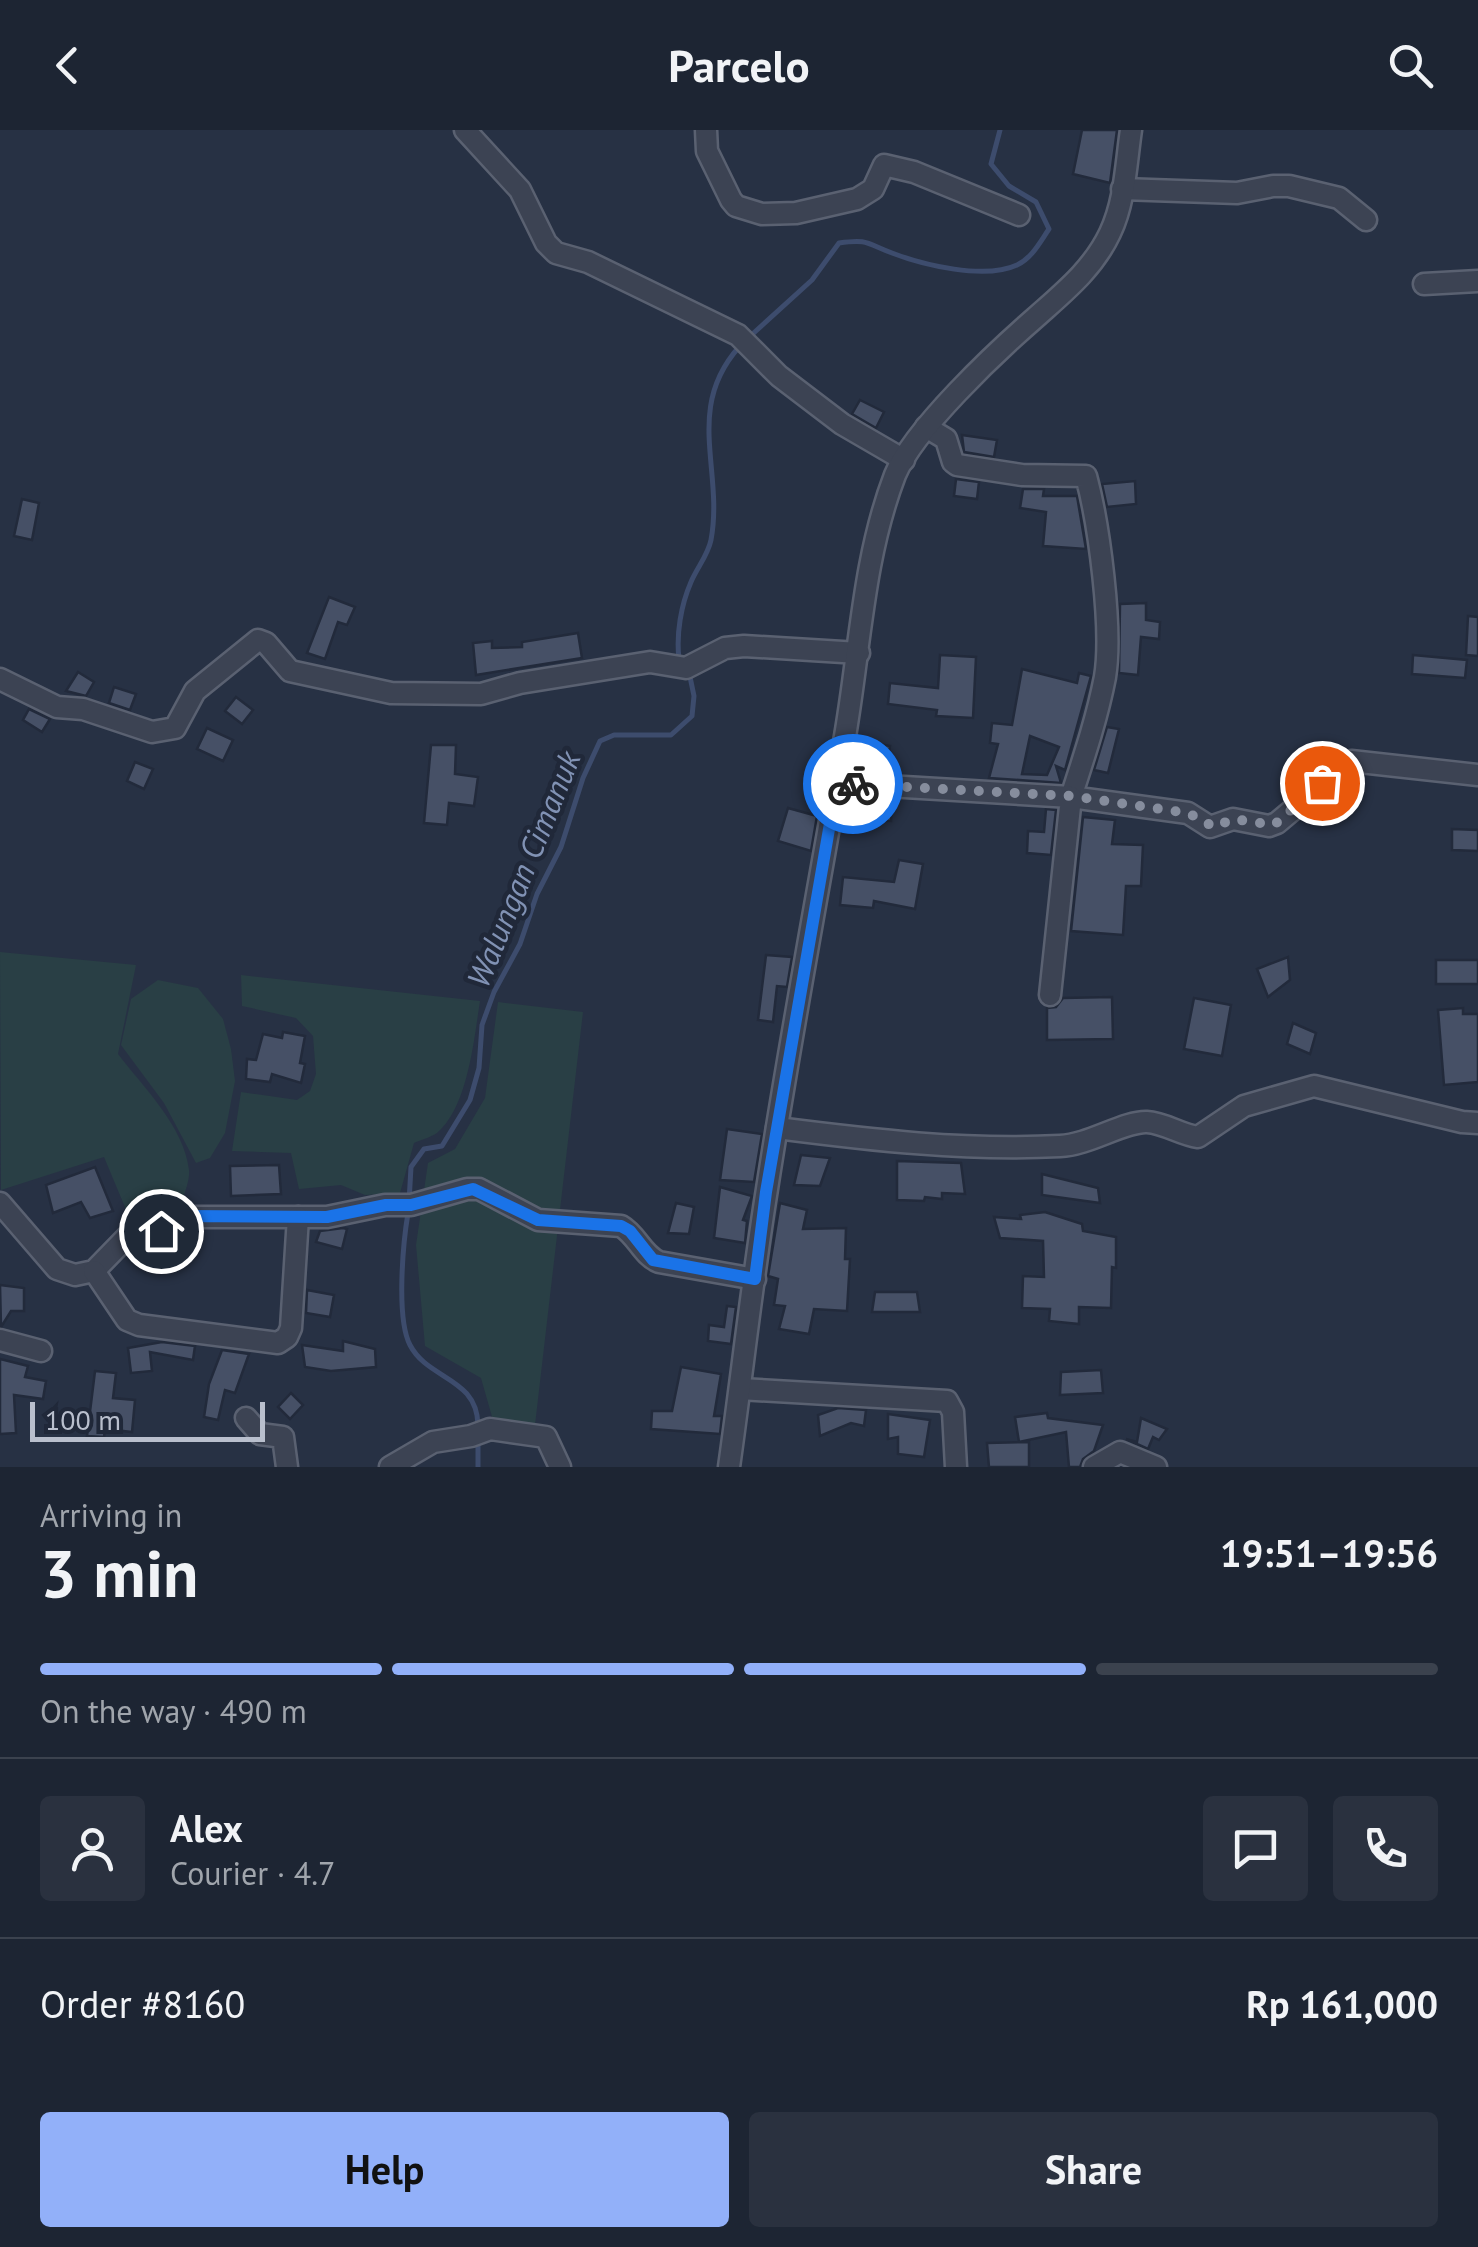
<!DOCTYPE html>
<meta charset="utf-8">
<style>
body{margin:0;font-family:"PT Sans",sans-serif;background:#2a313f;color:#f1f3f6;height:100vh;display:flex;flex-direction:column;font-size:38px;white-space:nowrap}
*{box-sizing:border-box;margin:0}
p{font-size:32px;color:#a0a5ac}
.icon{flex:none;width:55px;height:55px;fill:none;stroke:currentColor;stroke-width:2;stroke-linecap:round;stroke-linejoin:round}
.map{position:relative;height:1337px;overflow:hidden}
.side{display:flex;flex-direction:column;background:#1d2533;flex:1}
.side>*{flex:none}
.scale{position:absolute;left:30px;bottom:25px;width:235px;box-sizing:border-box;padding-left:10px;border:5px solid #b9bfcd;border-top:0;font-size:28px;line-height:35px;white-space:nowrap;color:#b9bfcd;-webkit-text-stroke:8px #202839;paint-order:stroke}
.pin{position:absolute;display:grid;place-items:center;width:85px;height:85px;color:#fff;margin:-42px;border:5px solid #fff;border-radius:50%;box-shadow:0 2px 10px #0007}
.courier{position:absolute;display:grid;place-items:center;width:100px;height:100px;margin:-50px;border:8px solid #1a73e8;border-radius:50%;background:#fff;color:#222;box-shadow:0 2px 12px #0007}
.overview em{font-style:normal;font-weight:800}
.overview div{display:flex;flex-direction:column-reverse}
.overview{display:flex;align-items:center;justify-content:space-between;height:170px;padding:0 40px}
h1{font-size:65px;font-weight:800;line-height:75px}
.bar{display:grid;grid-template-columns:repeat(4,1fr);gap:15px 10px;align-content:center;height:120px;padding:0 40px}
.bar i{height:12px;border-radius:8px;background:#3b424e}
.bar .on{background:#92b0f9}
.bar p{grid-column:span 4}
.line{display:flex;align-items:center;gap:25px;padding:0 40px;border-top:2px solid #3b424e}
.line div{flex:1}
.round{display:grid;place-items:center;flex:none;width:105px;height:105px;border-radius:10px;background:#2a313f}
.action{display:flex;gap:20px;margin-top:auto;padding:20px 40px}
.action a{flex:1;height:115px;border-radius:10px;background:#92b0f9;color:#111;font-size:40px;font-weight:800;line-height:115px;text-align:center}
.action a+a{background:#2a313f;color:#f1f3f6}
header{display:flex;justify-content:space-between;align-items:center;height:130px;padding:0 40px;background:#1d2533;font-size:45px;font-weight:800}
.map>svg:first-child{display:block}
.green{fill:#293f45}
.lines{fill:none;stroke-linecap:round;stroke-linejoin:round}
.stream{stroke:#3d4c6d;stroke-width:5}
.building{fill:#465066;stroke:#222a3b;stroke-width:2.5;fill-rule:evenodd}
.minor-casing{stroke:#5a6171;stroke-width:25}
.minor{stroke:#3c4353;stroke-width:20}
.done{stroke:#868d9d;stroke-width:10;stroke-dasharray:0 18}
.route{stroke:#1a73e8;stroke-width:12}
.labels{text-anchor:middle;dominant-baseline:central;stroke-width:9;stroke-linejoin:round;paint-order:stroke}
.water-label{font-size:32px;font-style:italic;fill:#8192b4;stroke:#202839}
</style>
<header><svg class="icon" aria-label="back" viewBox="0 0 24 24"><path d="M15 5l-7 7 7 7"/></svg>Parcelo<svg class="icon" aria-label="search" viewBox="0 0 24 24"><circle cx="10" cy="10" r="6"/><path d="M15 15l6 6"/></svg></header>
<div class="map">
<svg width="1478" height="1337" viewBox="0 0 1478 1337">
<rect width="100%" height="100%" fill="#273144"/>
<!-- green -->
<g class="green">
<path d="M 0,822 L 136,835 L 118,924 C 143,957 184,996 189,1040 C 190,1049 185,1062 182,1071 L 127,1082 L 104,1027 L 1,1060 Z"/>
<path d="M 241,845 L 480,871 C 474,909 468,977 437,1003 C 431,1007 421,1010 414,1013 L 400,1063 L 365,1065 L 341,1055 L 299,1059 L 291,1023 L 232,1021 L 241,962 L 297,970 L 310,961 L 316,944 L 313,906 L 296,888 L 242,876 Z"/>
<polygon points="158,850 198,858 223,889 231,919 235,951 225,1003 210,1028 196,1033 164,973 121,915 131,869"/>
<polygon points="498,872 583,882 535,1295 493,1290 481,1248 425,1216 416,1115 428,1033 455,1019 485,968"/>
</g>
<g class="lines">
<!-- stream -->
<g class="stream">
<path d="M 747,209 L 812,150 L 839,113 C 868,109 866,113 892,123 C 923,135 985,150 1017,135 C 1032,128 1040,112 1049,99 L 1036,72 L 1009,56 L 991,34 L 1000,0"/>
<path d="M 679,529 C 676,504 681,475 691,452 C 697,438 708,425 711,410 C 724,340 684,279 739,217"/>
<polyline points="409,1072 411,1037 424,1019 442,1016 470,970 479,938 482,895 494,862 520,814 537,764 561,717 583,648 600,611 614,605 671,605 692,586 694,566 689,542"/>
<path d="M 408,1083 C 403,1113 396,1188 410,1215 C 428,1250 477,1247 478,1295"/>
<polyline points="478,1337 478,1311"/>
</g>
</g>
<!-- building -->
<g class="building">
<polygon points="1082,0 1117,0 1110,53 1073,44"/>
<polygon points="860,270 884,282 876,298 852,284"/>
<polygon points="962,305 997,310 994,327 964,322"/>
<polygon points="956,349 979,352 977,369 954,366"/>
<polygon points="1135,351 1136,374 1107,377 1102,354"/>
<polygon points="1023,359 1044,359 1043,366 1077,366 1086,419 1043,416 1046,382 1020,378"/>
<polygon points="22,369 39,373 32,410 14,406"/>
<polygon points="329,467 355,477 347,495 338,492 325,529 307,523"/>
<polygon points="1146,473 1146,490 1160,492 1159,509 1141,507 1138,545 1119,543 1120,474"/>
<polygon points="1468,486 1478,487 1478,526 1466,525"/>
<polygon points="578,503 582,528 476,545 473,513 492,511 492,518 522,517 522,512"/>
<polygon points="940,525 976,527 973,588 936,586 937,580 888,574 890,553 938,558"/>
<polygon points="1413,525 1467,530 1465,548 1412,544"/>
<path d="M 1022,539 L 1077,553 L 1079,543 L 1091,546 L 1065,640 L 1056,636 L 1061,653 L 989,648 L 998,614 L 990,613 L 992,593 L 1012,595 ZM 1030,606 L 1059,617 L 1047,645 L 1022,644 Z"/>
<polygon points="78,542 94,552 86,566 66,561"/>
<polygon points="114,557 136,564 130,580 109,573"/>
<polygon points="236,567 253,580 242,594 225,581"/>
<polygon points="29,579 50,589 42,602 23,590"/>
<polygon points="1107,597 1119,599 1108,643 1094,640"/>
<polygon points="207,598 233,610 223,631 197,619"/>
<polygon points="863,611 890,616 887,634 860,629"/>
<polygon points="431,615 456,615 455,644 478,647 474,676 449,673 447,695 424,693"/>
<polygon points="135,632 153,639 144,659 127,651"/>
<polygon points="861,668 892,670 891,691 860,690"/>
<polygon points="788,678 817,686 811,721 778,711"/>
<polygon points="1046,679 1056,680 1051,725 1027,723 1028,701 1044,702"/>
<polygon points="1083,687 1115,690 1112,714 1143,715 1141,756 1126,756 1123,805 1071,801"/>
<polygon points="1452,699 1478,700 1478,721 1452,720"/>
<polygon points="899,730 923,734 915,779 874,771 873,778 840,775 843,747 894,752"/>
<polygon points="766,825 792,827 787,857 777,856 773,892 758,890"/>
<polygon points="1288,827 1290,850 1268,867 1257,839"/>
<rect x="1436" y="830" width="42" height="24"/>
<polygon points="1112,867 1113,909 1047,910 1047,878 1056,877 1063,868"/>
<polygon points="1194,868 1231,875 1222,926 1184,919"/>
<polygon points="1463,878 1463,884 1478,884 1478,952 1444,955 1438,880"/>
<polygon points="1293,893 1316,903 1310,924 1287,914"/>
<polygon points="283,902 305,906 300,933 305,934 301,953 272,944 270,952 246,949 247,929 256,930 263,904 282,908"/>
<polygon points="727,999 762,1004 754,1052 720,1050"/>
<polygon points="801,1025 830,1028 820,1056 794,1055"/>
<polygon points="897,1031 961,1033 965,1064 942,1063 942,1069 925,1067 924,1071 897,1070"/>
<polygon points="279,1035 281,1064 231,1066 230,1036"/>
<polygon points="95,1037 113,1081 90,1088 81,1072 53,1083 46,1055"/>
<polygon points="1042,1044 1098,1058 1100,1073 1042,1065"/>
<polygon points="720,1057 752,1066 743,1090 747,1091 745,1113 714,1108"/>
<polygon points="676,1073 694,1077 689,1104 668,1103"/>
<polygon points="780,1073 807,1080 803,1099 846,1098 845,1129 850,1129 847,1181 814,1179 809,1204 779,1199 785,1176 774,1175 778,1149 768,1146"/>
<polygon points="1045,1082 1082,1094 1083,1101 1116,1107 1116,1138 1112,1137 1111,1178 1079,1177 1079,1194 1049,1191 1050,1179 1022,1178 1023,1146 1044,1147 1043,1111 1000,1108 994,1087 1021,1089 1020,1085"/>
<polygon points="343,1098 347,1099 342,1119 316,1112 320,1101"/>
<polygon points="0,1155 24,1158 24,1181 11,1181 1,1197"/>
<polygon points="307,1160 334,1165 330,1187 306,1183"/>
<polygon points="875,1162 917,1162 920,1182 872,1182"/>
<polygon points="727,1176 736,1177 731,1214 708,1211 709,1195 724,1197"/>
<polygon points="343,1211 375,1219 376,1237 331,1241 305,1237 302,1215 343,1221"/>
<polygon points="162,1212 195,1216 193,1230 150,1222 152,1241 131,1243 128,1218"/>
<polygon points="222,1220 249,1224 235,1263 225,1260 218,1290 204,1287 209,1254"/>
<polygon points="0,1229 28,1236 25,1247 46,1251 43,1269 14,1265 16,1303 0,1304"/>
<polygon points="681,1237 721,1244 714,1286 722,1286 720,1304 651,1299 652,1281 672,1281"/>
<polygon points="1101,1240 1103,1263 1060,1265 1061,1242"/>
<polygon points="95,1241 116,1243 113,1268 135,1270 132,1302 105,1299 104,1307 87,1306"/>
<polygon points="291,1263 303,1275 290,1289 278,1277"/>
<polygon points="838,1278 866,1280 864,1296 851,1293 820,1306 818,1285"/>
<polygon points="1047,1283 1048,1288 1103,1295 1094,1321 1083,1329 1080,1337 1069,1337 1066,1302 1019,1312 1015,1287"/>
<polygon points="888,1284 930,1290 924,1327 898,1324 898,1307 888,1309"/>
<polygon points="1141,1288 1167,1299 1159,1310 1153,1307 1148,1319 1126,1309 1137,1312"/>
<polygon points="1029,1312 1029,1337 989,1337 987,1313"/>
</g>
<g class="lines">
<defs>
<g id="minor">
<polyline points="465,0 520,60 546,113 556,123 588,132 738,205 779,246 842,294 904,330"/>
<polyline points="706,0 707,21 731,70 736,76 762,84 796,83 857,69 873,59 884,35 914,42 1019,85"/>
<polyline points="1122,59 1237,63 1273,56 1289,56 1339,68 1366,90"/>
<polyline points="1424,154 1478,151"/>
<path d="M 926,297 L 946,309 L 953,332 L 957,335 L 1022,345 L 1086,346 C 1099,394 1113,499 1105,547 C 1097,588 1084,627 1071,667 L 1188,683 L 1210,697 L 1233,689 L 1269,696 L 1277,693 L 1351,631 L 1478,645"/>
<polyline points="0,549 57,577 83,579 152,602 175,598 195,561 258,510 266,513 290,541 391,563 481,564 520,553 650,532 686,538 725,518 744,516 859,523"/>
<polyline points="837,653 1071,667 1050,865"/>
<path d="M 777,998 C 871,1010 965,1021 1060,1016 C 1089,1015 1124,991 1147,992 C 1165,993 1181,1005 1198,1007 L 1244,976 L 1314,956 L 1462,992 L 1478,993"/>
<path d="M 0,1073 L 57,1139 L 75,1145 L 94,1141 L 127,1107 L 154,1104 L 184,1087 L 327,1087 L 385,1075 L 411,1075 L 467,1059 L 479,1059 L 538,1090 L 621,1096 C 637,1105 642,1125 659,1132 L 755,1149"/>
<polyline points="94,1141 127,1190 139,1195 278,1213 287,1207 291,1198 298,1087"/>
<polyline points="0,1210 41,1221"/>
<polyline points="740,1259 947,1271 953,1282 956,1337"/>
<polyline points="246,1288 260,1304 283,1307 287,1337"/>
<polyline points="390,1337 433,1312 471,1306 490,1299 546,1307 560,1337"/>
<path d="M 729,1337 C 742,1245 752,1152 767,1059 C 790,910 818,761 844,612 C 860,523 862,431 895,345 C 914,299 996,222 1035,188 C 1064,162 1093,139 1110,103 C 1125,72 1126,34 1131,0"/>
<polyline points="1094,1337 1120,1322 1156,1337"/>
</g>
</defs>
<!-- minor casing -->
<use href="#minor" class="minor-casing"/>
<!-- minor -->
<use href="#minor" class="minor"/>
</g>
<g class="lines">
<!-- done -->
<polyline class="done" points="853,654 1071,666 1188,683 1214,697 1233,689 1274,695 1322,653"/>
<!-- route -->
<polyline class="route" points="161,1101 184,1086 327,1087 386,1075 411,1075 473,1059 538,1090 621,1096 630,1101 653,1130 755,1149 766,1062 837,653 853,654"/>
</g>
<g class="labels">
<!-- water labels -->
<g class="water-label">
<text transform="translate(523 739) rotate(-68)">Walungan Cimanuk</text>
</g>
</g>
</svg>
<div class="scale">100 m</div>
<div class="pin" style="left:1322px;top:653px;background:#ea580c"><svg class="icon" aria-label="bag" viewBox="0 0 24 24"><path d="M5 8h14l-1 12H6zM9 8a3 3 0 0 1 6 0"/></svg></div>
<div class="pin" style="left:161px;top:1101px;background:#1f2937"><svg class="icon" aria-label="home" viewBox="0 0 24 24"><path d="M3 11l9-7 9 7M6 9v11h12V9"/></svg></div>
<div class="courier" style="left:853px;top:654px"><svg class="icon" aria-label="bike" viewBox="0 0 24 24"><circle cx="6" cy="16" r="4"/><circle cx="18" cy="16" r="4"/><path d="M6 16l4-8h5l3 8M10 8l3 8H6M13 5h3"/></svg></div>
</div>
<section class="side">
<div class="overview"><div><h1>3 min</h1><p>Arriving in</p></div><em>19:51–19:56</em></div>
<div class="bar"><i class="on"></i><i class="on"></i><i class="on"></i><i></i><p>On the way · 490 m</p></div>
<div class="line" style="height:180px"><a class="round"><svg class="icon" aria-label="person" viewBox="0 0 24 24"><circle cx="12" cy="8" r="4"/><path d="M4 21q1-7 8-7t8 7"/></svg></a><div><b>Alex</b><p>Courier · 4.7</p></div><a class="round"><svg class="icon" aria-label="chat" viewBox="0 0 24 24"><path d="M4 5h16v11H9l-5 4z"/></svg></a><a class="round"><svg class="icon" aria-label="phone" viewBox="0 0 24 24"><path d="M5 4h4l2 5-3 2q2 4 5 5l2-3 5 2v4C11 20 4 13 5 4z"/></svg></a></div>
<div class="line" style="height:130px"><div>Order #8160</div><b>Rp 161,000</b></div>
<div class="action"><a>Help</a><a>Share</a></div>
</section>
